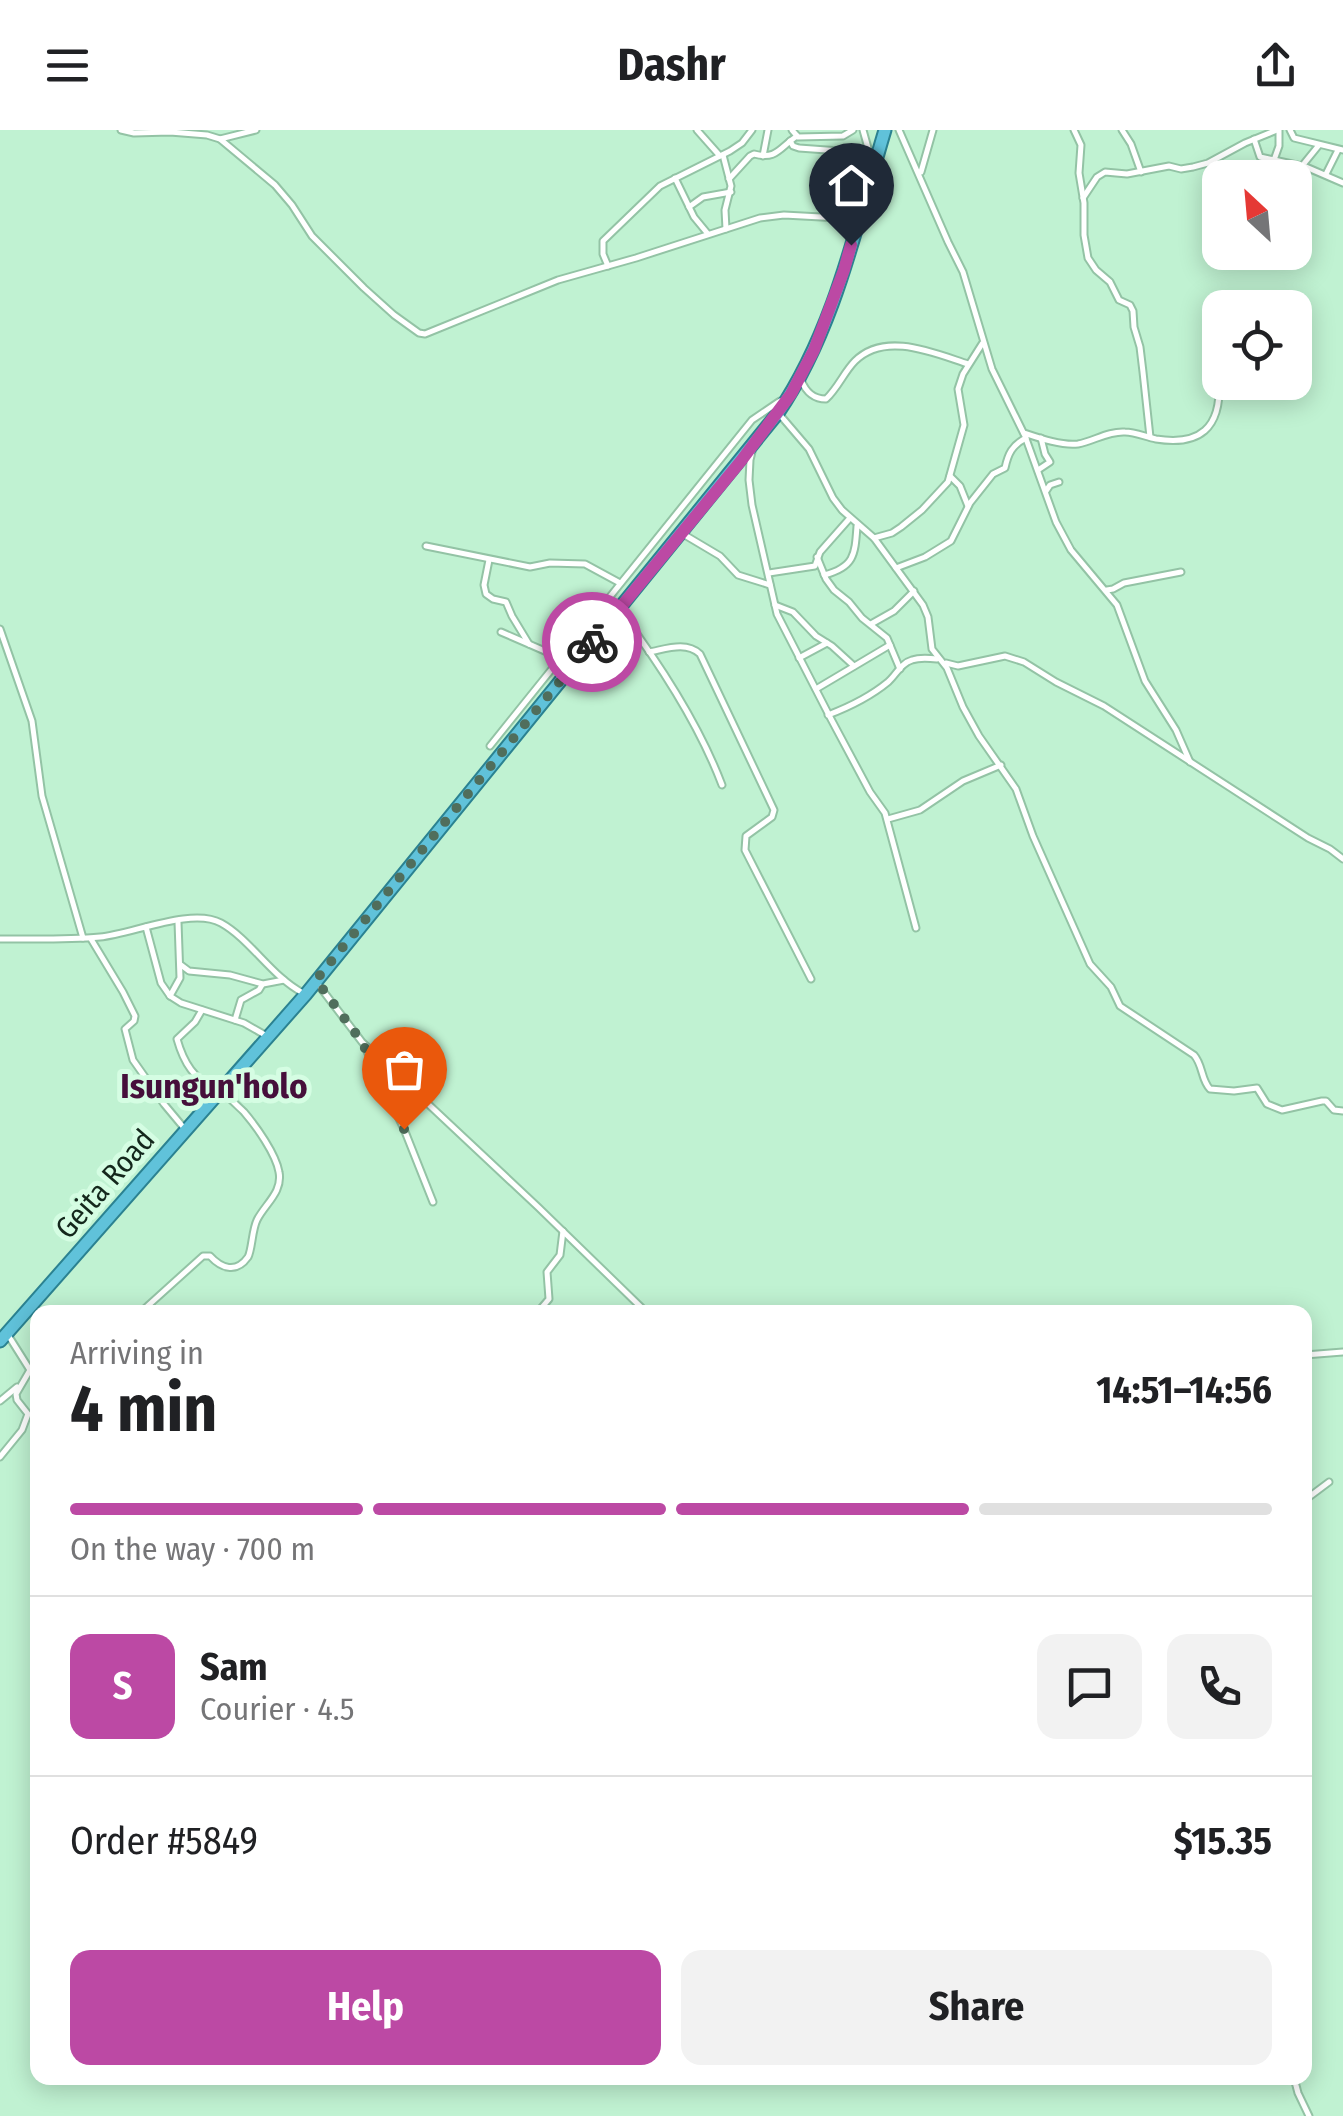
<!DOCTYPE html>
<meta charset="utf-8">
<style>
body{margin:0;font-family:"Fira Sans Condensed",sans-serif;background:#f2f2f2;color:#202124;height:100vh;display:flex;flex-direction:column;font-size:38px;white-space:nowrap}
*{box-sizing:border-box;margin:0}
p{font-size:32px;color:#757577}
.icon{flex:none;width:55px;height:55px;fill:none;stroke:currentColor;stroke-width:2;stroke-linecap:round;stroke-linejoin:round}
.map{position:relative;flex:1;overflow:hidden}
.sheet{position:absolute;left:30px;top:1175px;width:1282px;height:780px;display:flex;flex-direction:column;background:#fff;border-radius:20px;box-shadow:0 5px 25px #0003}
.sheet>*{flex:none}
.needle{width:65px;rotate:334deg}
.controls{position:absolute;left:1202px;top:30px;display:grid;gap:20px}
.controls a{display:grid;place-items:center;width:110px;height:110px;border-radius:20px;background:#fff;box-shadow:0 5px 25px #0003;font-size:50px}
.pin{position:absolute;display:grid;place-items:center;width:85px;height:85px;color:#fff;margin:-102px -42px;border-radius:50% 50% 50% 0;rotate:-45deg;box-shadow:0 0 10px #0007}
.pin .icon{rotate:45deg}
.courier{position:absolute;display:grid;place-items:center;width:100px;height:100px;margin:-50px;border:8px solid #bc49a4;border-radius:50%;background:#fff;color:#222;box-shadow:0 2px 12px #0007}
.headline em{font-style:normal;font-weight:700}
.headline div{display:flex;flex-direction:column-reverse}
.headline{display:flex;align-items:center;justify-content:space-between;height:170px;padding:0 40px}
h1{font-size:65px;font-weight:700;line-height:75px}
.bar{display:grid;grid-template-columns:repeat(4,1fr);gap:15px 10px;align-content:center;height:120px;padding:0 40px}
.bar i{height:12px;border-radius:8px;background:#e0e0e0}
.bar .active{background:#bc49a4}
.bar p{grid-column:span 4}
.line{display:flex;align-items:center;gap:25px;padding:0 40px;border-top:2px solid #e0e0e0}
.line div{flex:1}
.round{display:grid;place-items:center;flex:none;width:105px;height:105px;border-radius:20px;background:#f2f2f2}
.button{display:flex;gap:20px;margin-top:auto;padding:20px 40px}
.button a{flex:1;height:115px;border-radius:20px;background:#bc49a4;color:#fff;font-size:40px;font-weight:700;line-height:115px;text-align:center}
.button a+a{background:#f2f2f2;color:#202124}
header{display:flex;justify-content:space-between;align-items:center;height:130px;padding:0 40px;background:#fff;font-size:45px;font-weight:700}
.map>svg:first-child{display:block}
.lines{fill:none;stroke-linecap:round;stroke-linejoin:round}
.minor-casing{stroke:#93c3a5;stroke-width:9}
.trunk-casing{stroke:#2b8291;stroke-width:15}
.minor{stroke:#fff;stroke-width:5}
.trunk{stroke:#60c2da;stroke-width:11}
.done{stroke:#506e5c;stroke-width:10;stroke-dasharray:0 18}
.route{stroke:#bc49a4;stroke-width:12}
.labels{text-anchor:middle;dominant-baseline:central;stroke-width:10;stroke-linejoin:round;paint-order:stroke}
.street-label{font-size:30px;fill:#14271c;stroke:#d5fde3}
.quarter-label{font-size:35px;font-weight:bold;fill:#460f3b;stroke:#d5fde3}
</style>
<header><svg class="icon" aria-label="menu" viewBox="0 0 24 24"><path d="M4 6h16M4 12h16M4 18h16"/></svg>Dashr<svg class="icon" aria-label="share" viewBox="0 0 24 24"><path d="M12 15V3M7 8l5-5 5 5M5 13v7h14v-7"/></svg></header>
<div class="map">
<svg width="1343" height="1986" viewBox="0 0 1343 1986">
<rect width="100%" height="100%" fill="#c0f2d2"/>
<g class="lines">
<defs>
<g id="minor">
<polyline points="121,0 134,3 170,2 207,5 220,9 275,55 292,75 312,106 364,158 394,185 419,203 425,204 558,150 636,128 760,88 784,85 858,89"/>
<polyline points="697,0 720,26"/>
<polyline points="792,0 798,7 843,6 853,0"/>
<polyline points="863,0 868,18 864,24"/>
<polyline points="899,0 948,112 963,142 992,239 1025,306 1056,392 1071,420 1117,475 1145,551 1176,600 1190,632"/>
<polyline points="1074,0 1081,15 1079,43 1084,73 1084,105 1088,128 1096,140 1110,152 1119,170 1130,175 1133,181 1134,197 1140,217 1143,242 1150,307"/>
<polyline points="1122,0 1131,14 1141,42"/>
<polyline points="1290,0 1294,8 1343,20"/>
<polyline points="220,9 256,0"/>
<polyline points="1254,9 1260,27 1306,37 1343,53"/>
<polyline points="790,11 793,16 799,18 854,22 861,24 875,33"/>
<polyline points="723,25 731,56 725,80 726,99"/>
<polyline points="763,26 768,0"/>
<polyline points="1274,30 1279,16 1279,0"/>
<polyline points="1302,36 1319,15"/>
<polyline points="921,42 933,0"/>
<polyline points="1326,44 1338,20"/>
<polyline points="675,48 694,87 708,104"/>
<path d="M 729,49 L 750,26 L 754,24 C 777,30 779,18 797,6"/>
<polyline points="1083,68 1097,47 1105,42 1127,44 1169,36 1181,39 1193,37 1208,33 1245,13 1277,0"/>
<polyline points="689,77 703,67 731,62"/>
<polyline points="608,136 603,124 603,111 660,56 730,21 742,13 752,0"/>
<path d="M 801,250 C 806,262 813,269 826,269 C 838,258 844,242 855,231 C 885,201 934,223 968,234"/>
<path d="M 780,285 L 809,319 L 833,368 L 842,380 L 874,408 L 923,475 L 928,487 L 932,519 L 947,538 L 963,577 L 979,606 L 1016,659 L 1033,706 L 1090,834 L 1111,857 L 1120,876 L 1194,925 C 1203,935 1201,950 1210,959 L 1234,961 L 1257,958 L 1267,974 L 1282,980 L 1322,971 L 1326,971 L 1334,980 L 1343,981"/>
<path d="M 1024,303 C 1039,308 1062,316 1078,314 C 1094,311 1108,301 1125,302 C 1135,302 1146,307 1156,309 C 1200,316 1221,298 1219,253"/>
<polyline points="752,322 750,330 749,350 752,375 777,484 831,589 870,662 885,683 916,798"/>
<polyline points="1038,340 1050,332 1045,324 1041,308"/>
<polyline points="950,346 960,356 968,376"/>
<polyline points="1046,361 1050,355 1059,352"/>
<polyline points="683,404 720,426 738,445 770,455"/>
<polyline points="874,408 892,403 901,397 922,380 948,352 964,295 958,259 963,244 982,214"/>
<polyline points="426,416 530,437 550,433 585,434 620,453"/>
<polyline points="817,427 826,449 834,460 849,472 862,488 887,508 900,539"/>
<polyline points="489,430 484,455 486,464 493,469 506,472 512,486 529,514"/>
<path d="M 896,438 L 925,427 L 951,411 L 970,373 L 993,344 L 1005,338 C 1008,324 1012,315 1026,308"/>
<polyline points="769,443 815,436 820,422 850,388"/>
<path d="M 824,445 C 855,437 855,424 857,396"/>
<polyline points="1107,460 1113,459 1124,453 1181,442"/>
<polyline points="775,475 793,482 816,506 832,516 854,536"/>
<path d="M 622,479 L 623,485 C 661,536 700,597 722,655"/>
<polyline points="871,494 894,481 914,461"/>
<polyline points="0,499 32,591 42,666 83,808"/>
<polyline points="501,502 561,528"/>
<path d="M 649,522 C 666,519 686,511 700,524 L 774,680 L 772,687 L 746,706 L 745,720 L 811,849"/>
<polyline points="799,528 827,513"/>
<polyline points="946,533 958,536 1005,526 1024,532 1056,552 1104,576 1308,708 1330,719 1343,729"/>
<polyline points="816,559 890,515"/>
<path d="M 828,585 C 849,577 871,566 888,552 C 896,545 901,533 912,530 C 920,527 929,528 937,529"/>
<polyline points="490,616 752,290 780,271"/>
<polyline points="888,689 920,680 963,651 1001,635"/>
<polyline points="146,797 161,853 170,866 181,873 244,893 265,905"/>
<path d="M 0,809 C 33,809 67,810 100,807 C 132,804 192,777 221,793 C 250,809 272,847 303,863"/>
<polyline points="91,809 123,862 135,886 134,891 125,899 133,930 164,974 184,998"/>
<polyline points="181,835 189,841 230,845 263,854 284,850"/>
<polyline points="317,853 362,912 538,1077 646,1182"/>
<polyline points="170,866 180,848 178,792"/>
<path d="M 202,880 L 195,892 L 177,909 C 184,934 194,948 216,961"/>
<polyline points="235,890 241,870 259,860 262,855"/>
<polyline points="364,915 404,999 433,1072"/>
<path d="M 141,1182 L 203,1126 L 210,1126 C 221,1138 236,1144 248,1127 C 252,1120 252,1100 257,1090 C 265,1074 283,1062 279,1042 C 276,1024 256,996 244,982 C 237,975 228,968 223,960"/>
<polyline points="538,1182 549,1169 547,1142 560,1125 563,1101"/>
<polyline points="8,1205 30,1240 38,1243"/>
<polyline points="1305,1225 1343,1222"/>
<polyline points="0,1271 17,1257"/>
<polyline points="0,1327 22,1300 28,1284 17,1270 16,1264 30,1240"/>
<polyline points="1305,1370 1329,1352"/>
<polyline points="1294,1948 1298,1963 1309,1986"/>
</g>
<path id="trunk" d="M 0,1211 L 306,864 L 778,283 C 835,199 856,96 885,0"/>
</defs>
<!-- minor casing -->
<use href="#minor" class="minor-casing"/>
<!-- trunk casing -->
<use href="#trunk" class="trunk-casing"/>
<!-- minor -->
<use href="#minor" class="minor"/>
<!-- trunk -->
<use href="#trunk" class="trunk"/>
</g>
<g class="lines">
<!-- done -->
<polyline class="done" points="404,999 362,912 316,850 592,512"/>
<!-- route -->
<polyline class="route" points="592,512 741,331 791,264 814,220 844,140 851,115"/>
</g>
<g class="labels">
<!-- street labels -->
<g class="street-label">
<text transform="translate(105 1054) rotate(-49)">Geita Road</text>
</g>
<!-- quarter labels -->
<g class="quarter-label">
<text x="214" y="956">Isungun'holo</text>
</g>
</g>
</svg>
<div class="controls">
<a><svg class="needle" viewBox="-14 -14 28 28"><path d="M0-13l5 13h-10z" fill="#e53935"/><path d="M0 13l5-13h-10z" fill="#757577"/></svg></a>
<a><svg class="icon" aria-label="locate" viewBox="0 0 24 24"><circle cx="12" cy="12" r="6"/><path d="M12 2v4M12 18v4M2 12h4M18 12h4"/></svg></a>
</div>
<div class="pin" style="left:404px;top:999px;background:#ea580c"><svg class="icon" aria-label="bag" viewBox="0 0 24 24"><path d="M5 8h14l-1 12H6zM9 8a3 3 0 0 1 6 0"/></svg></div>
<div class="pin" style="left:851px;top:115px;background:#1f2937"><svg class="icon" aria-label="home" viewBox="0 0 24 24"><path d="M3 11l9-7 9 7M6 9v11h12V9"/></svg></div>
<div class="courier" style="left:592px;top:512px"><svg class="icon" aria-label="bike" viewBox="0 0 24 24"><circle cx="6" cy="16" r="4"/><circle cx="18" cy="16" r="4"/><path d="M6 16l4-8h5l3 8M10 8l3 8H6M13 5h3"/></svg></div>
<section class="sheet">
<div class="headline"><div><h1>4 min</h1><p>Arriving in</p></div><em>14:51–14:56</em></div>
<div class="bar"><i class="active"></i><i class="active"></i><i class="active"></i><i></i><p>On the way · 700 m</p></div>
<div class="line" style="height:180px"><b class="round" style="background:#bc49a4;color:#fff">S</b><div><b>Sam</b><p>Courier · 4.5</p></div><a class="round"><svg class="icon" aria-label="chat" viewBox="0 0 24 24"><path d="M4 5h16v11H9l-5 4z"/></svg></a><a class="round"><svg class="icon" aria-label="phone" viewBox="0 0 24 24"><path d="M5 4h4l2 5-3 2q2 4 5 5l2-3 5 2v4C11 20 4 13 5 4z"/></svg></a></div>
<div class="line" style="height:130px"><div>Order #5849</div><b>$15.35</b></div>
<div class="button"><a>Help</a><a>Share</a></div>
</section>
</div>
